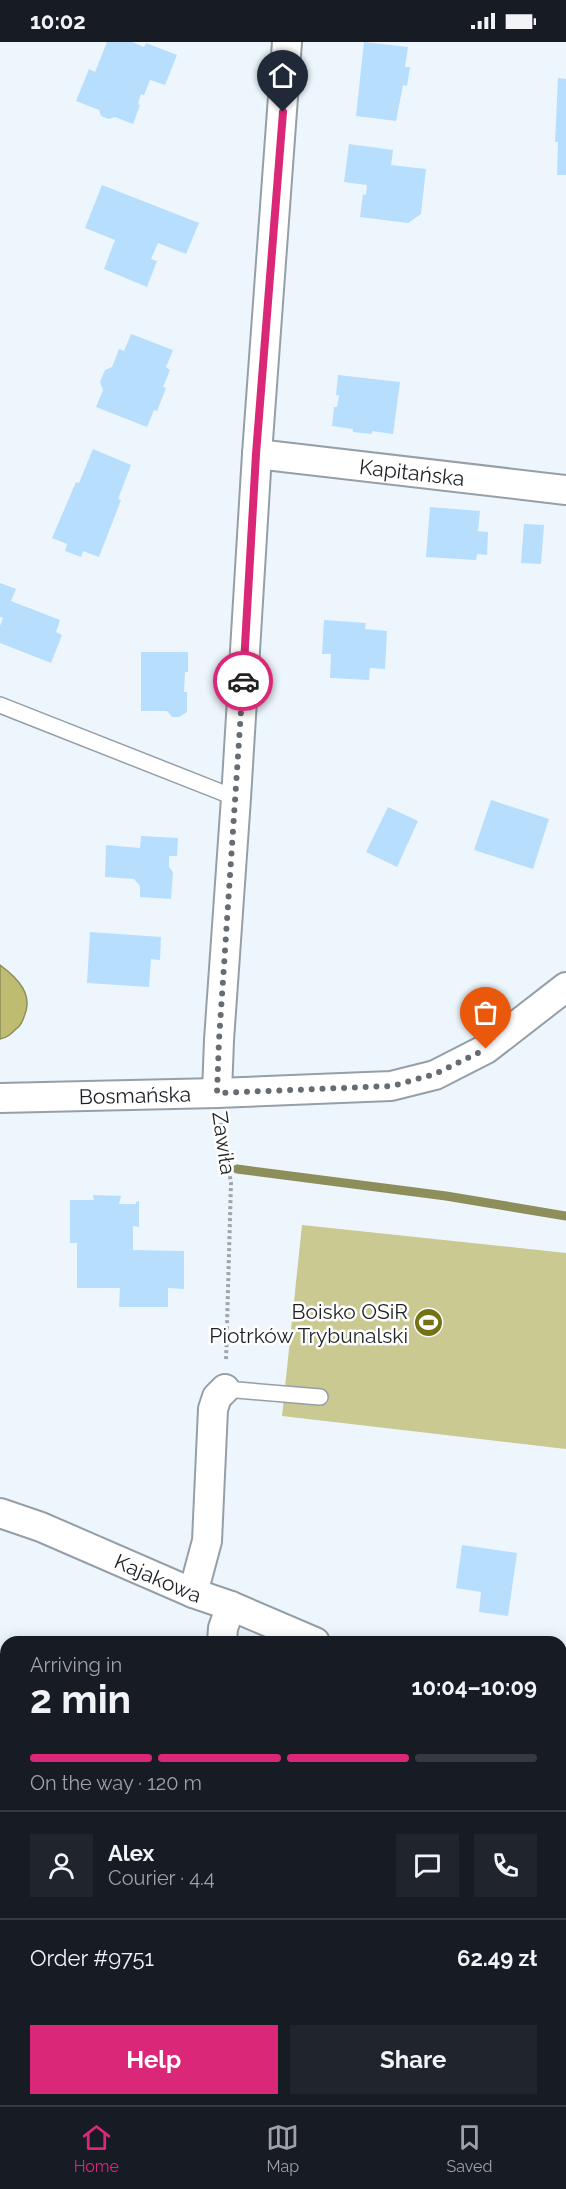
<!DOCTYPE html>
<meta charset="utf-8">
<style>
body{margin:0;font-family:Raleway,sans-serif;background:#20242c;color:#f1f3f6;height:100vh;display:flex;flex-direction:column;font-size:22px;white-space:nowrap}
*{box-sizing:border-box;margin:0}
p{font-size:20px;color:#9ea1a6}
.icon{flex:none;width:33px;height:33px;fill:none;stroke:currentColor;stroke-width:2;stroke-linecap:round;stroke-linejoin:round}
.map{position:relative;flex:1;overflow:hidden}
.panel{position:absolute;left:0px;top:1594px;width:567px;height:470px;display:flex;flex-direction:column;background:#171b24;border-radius:18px 18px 0 0;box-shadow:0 3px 15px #0003}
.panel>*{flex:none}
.pin{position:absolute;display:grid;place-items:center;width:51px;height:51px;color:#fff;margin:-62px -26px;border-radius:50% 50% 50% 0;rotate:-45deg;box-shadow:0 0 6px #0007}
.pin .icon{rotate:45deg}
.courier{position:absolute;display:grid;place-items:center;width:60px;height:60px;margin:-30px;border:4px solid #db2777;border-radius:50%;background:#fff;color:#222;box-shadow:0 2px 8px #0007}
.summary em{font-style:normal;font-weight:700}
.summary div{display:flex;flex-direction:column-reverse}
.summary{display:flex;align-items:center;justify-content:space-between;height:102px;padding:0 30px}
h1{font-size:39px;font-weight:700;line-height:45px}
.bar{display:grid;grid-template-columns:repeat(4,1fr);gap:9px 6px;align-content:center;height:72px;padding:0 30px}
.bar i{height:8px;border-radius:4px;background:#363941}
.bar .active{background:#db2777}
.bar p{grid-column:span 4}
.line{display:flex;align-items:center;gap:15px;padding:0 30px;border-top:2px solid #363941}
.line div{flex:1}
.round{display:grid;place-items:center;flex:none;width:63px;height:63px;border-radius:0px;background:#20242c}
.primary-button{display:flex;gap:12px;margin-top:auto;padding:12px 30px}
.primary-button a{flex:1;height:69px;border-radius:0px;background:#db2777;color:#fff;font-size:24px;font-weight:700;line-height:69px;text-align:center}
.primary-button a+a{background:#20242c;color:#f1f3f6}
.status{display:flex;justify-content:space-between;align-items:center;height:42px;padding:0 30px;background:#171b24;direction:ltr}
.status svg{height:16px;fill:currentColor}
.tab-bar{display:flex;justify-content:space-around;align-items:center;height:84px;border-top:2px solid #363941;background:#171b24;font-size:16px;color:#9ea1a6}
.tab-bar a{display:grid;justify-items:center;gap:3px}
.tab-bar .active{color:#db2777}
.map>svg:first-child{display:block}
.green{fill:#c9c991}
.forest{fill:#c7c67a}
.water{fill:#bdbc70;stroke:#8d8e5a;stroke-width:1.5}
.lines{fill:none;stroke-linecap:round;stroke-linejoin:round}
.stream{stroke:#8d8e5a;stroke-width:9}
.building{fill:#b8defd}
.lane-casing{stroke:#959fa8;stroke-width:18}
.street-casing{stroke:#959fa8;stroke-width:32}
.path{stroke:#9fa6ac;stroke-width:4;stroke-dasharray:3 3;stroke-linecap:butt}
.lane{stroke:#fff;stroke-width:15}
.street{stroke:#fff;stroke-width:28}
.done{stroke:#666c71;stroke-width:6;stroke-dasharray:0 10.8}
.route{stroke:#db2777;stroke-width:8}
.labels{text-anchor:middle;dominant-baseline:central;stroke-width:5;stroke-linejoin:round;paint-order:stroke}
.street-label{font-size:21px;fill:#1e2226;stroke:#fff}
.poi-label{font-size:21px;fill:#1e2226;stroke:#fff;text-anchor:end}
</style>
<div class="status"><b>10:02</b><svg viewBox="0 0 49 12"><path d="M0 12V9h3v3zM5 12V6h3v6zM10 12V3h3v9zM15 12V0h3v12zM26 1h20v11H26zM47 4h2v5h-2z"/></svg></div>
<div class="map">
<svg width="566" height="2063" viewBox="0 0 566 2063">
<rect width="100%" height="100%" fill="#edf6fd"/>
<!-- green -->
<polygon class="green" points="302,1183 566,1211 566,1407 282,1374"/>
<!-- forest -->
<polygon class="forest" points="561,2005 566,2006 566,2063 170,2063 173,2058 561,2058"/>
<!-- water -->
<path class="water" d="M 0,923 C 18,936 34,953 24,975 C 22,980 21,984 16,987 C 11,992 7,996 0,997 Z"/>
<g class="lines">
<!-- stream -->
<polyline class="stream" points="237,1127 446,1154 566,1174"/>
</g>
<!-- building -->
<g class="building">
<polygon points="107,0 132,0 144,5 146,1 177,13 165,43 150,38 144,53 141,52 138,62 140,63 133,82 115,75 109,77 101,74 99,68 76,59 89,27 95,30"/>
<polygon points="364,0 408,5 405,25 410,25 407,44 403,43 396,79 356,74"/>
<polygon points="558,36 566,37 566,133 557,133 558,100 555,100"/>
<polygon points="349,102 393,108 391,123 426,127 421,172 408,181 360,175 363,152 366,153 367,143 344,140"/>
<polygon points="102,143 199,181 186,212 158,201 151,217 157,219 147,245 104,227 115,198 85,186"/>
<polygon points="131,292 173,308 166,325 170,328 163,345 166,346 157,369 154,368 147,385 96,365 103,348 100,340 105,328 112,325 119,307 124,309"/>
<polygon points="338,333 400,340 393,392 372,389 372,392 353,390 353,387 332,384 334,365 337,365 339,353 336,353"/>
<polygon points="93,407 131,423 118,457 121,458 99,515 83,509 81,515 65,509 67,502 52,496 76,440 79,441"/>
<polygon points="430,465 480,469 478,489 488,490 487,513 477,512 476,518 426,515"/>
<polygon points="524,482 544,483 541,522 521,521"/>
<polygon points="0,541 16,547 11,559 60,578 56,590 62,593 51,621 0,601 0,584 3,576 0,575"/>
<polygon points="324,578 366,581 365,587 387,589 385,627 370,626 369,638 330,636 331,612 322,612"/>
<polygon points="141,610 188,610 188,630 185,630 184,650 187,650 187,670 179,675 172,675 167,669 141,669"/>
<polygon points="491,758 549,777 533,827 474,808"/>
<polygon points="388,765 418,779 397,825 366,810"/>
<polygon points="141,794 178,796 177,814 169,814 169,825 173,830 171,857 140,855 140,844 134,837 105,835 106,803 140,806"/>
<polygon points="90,890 161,895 160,918 151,917 149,945 87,941"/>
<polygon points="93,1153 121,1154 119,1162 136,1162 136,1160 139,1159 139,1185 133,1184 133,1208 184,1209 184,1247 168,1246 168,1265 119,1265 120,1246 77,1246 77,1201 70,1201 70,1158 94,1158"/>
<polygon points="462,1503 517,1511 508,1574 479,1570 481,1550 456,1546"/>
</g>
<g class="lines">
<defs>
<g id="lane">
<polyline points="0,663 236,756"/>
<polyline points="225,1347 320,1355"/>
</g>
<g id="street">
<path id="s1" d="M 257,412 L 566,448"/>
<polyline points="217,1051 219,998 236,756 257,412 287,0"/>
<path id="s2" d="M 0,1056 L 217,1051 L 391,1044 L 435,1033 L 486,1007 L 566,945"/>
<path id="s3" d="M 0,1471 L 41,1485 L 193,1551 L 231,1564 L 315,1600"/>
<polyline points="193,1551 207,1499 213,1367 217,1355 225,1347"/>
<polyline points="222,1600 223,1586 231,1564"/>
<polyline points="561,1677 566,1678"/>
</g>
</defs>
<!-- lane casing -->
<use href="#lane" class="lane-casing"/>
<!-- street casing -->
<use href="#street" class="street-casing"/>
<!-- path -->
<g class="path">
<polyline points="221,1081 231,1141 226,1319"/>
<polyline points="0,2001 6,2003"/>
<polyline points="145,2058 150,2063"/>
<polyline points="363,2058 380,2063"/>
</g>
<!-- lane -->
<use href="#lane" class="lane"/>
<!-- street -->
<use href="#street" class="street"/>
</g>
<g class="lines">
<!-- done -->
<polyline class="done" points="243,639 219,998 217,1051 392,1044 435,1032 486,1007"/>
<!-- route -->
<polyline class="route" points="243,639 256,412 283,70"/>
</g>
<!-- icons -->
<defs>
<symbol id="stadium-disc" viewBox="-11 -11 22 22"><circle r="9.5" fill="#757215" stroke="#fff"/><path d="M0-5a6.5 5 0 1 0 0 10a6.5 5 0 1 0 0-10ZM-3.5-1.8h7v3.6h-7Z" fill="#fff"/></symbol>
</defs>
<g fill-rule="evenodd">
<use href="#stadium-disc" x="412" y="1264" width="33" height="33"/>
</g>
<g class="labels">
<!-- street labels -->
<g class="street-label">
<text stroke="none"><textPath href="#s1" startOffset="156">Kapitańska</textPath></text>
<text stroke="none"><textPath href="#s2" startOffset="135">Bosmańska</textPath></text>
<text transform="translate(224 1101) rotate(82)">Zawiła</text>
<text stroke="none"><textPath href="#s3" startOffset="171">Kajakowa</textPath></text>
</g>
<!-- poi labels -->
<g class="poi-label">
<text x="408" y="1269">Boisko OSiR<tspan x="408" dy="24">Piotrków Trybunalski</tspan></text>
</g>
</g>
</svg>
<div class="pin" style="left:486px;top:1007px;background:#ea580c"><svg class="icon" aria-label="bag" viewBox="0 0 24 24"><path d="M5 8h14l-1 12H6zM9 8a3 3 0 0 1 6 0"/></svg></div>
<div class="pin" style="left:283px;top:70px;background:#1f2937"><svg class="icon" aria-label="home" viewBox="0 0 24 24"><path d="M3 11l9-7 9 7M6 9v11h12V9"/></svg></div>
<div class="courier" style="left:243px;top:639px"><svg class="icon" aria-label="car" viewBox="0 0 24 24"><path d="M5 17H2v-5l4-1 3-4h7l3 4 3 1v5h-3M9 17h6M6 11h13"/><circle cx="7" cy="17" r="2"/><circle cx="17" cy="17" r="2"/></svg></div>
<section class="panel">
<div class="summary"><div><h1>2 min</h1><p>Arriving in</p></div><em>10:04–10:09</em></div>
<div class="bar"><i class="active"></i><i class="active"></i><i class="active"></i><i></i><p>On the way · 120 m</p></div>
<div class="line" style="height:108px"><a class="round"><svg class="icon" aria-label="person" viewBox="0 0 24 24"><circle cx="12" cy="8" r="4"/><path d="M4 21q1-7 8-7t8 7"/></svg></a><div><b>Alex</b><p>Courier · 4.4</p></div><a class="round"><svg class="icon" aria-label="chat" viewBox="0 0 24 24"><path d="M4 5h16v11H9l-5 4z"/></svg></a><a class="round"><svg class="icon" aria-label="phone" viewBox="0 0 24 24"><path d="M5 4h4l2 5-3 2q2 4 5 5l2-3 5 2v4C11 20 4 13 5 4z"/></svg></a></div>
<div class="line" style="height:78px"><div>Order #9751</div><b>62.49 zł</b></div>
<div class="primary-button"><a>Help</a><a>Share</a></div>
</section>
</div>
<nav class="tab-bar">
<a class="active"><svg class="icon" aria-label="home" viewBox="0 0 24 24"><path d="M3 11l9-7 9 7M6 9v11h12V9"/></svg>Home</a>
<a><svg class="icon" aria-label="map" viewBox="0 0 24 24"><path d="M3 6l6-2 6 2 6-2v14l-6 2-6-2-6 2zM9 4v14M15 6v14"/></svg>Map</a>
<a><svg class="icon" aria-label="saved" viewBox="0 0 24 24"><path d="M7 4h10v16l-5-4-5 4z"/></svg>Saved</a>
</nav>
